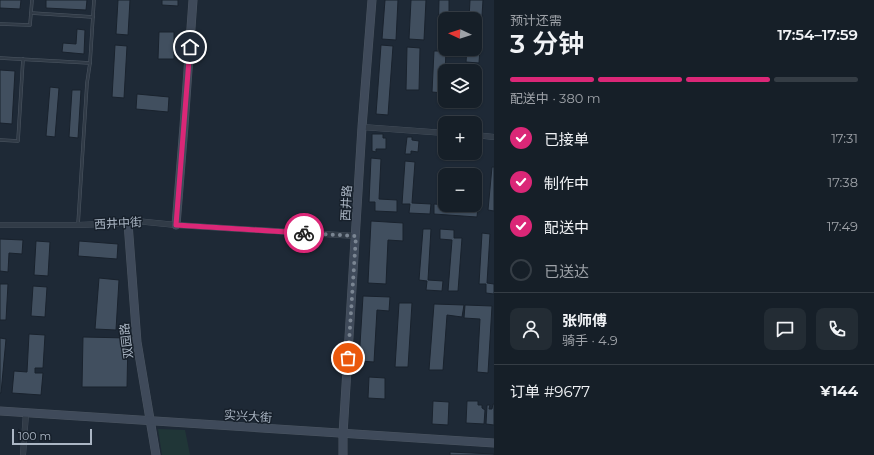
<!DOCTYPE html>
<html lang="zh">
<meta charset="utf-8">
<style>
body{margin:0;font-family:Montserrat,"Noto Sans SC",sans-serif;background:#232c34;color:#f1f3f6;height:100vh;display:flex;flex-direction:column;font-size:15px;white-space:nowrap}
*{box-sizing:border-box;margin:0}
p{font-size:13px;color:#9ea2a8}
.icon{flex:none;width:22px;height:22px;fill:none;stroke:currentColor;stroke-width:2;stroke-linecap:round;stroke-linejoin:round}
.map{position:relative;flex:1;overflow:hidden}
.sheet{display:flex;flex-direction:column;background:#161f28;width:380px}
.sheet>*{flex:none}
.needle{width:26px;rotate:274deg}
.buttons{position:absolute;left:438px;top:12px;display:grid;gap:8px}
.buttons a{display:grid;place-items:center;width:44px;height:44px;border-radius:8px;background:#161f28;box-shadow:0 1px 3px #0004,0 0 0 1px #353d45;font-size:20px}
.scale{position:absolute;left:12px;bottom:10px;width:80px;box-sizing:border-box;padding-left:4px;border:2px solid #abb6c4;border-top:0;font-size:11px;line-height:14px;white-space:nowrap;color:#abb6c4;-webkit-text-stroke:3px #17202b;paint-order:stroke}
.pin{position:absolute;display:grid;place-items:center;width:34px;height:34px;color:#fff;margin:-17px;border:2px solid #fff;border-radius:50%;box-shadow:0 1px 4px #0007}
.courier{position:absolute;display:grid;place-items:center;width:40px;height:40px;margin:-20px;border:3px solid #db2777;border-radius:50%;background:#fff;color:#222;box-shadow:0 1px 5px #0007}
.overview em{font-style:normal;font-weight:600}
.overview div{display:flex;flex-direction:column-reverse}
.overview{display:flex;align-items:center;justify-content:space-between;height:68px;padding:0 16px}
h1{font-size:26px;font-weight:600;line-height:30px}
.bar{display:grid;grid-template-columns:repeat(4,1fr);gap:6px 4px;align-content:center;height:48px;padding:0 16px}
.bar i{height:5px;border-radius:3px;background:#353d45}
.bar .current{background:#db2777}
.bar p{grid-column:span 4}
.line{display:flex;align-items:center;gap:10px;padding:0 16px;border-top:1px solid #353d45}
.line div{flex:1}
.round{display:grid;place-items:center;flex:none;width:42px;height:42px;border-radius:8px;background:#232c34}
ol{padding:0 16px;list-style:none}
li{display:flex;align-items:center;gap:12px;height:44px}
li p{margin-inline-start:auto}
li .icon{padding:4px;border-radius:50%;background:#db2777;color:#fff;stroke-width:4}
li:last-child{color:#9ea2a8}
li i{width:22px;height:22px;border:2px solid #353d45;border-radius:50%}
main{display:flex;flex:1;min-height:0}
.map>svg:first-child{display:block}
.green{fill:#203637}
.building{fill:#414f5f;stroke:#19222d}
.lines{fill:none;stroke-linecap:round;stroke-linejoin:round}
.lane-casing{stroke:#4c5662;stroke-width:3.5}
.street-casing{stroke:#4c5662;stroke-width:6}
.secondary-casing{stroke:#4c5662;stroke-width:9}
.lane{stroke:#313b47;stroke-width:2.5}
.street{stroke:#313b47;stroke-width:5.5}
.secondary{stroke:#3f4a5a;stroke-width:8}
.done{stroke:#7a8592;stroke-width:4;stroke-dasharray:0 7.2}
.route{stroke:#db2777;stroke-width:5}
.labels{text-anchor:middle;dominant-baseline:central;stroke-width:3;stroke-linejoin:round;paint-order:stroke}
.street-label{font-size:12px;fill:#abb6c4;stroke:#17202b}
</style>
<main>
<div class="map">
<svg width="494" height="455" viewBox="0 0 494 455">
<rect width="100%" height="100%" fill="#1e2936"/>
<!-- green -->
<polygon class="green" points="158,429 185,430 190,455 162,455"/>
<!-- building -->
<g class="building">
<polygon points="0,0 21,0 20,9 0,8"/>
<polygon points="46,0 87,0 86,10 46,8"/>
<polygon points="118,0 130,0 128,35 116,34"/>
<polygon points="162,0 178,0 178,6 162,5"/>
<polygon points="385,0 398,0 396,40 382,39"/>
<polygon points="411,0 426,0 424,40 409,39"/>
<polygon points="439,0 449,0 449,19 445,19 445,41 438,41"/>
<polygon points="470,0 483,0 479,63 466,62 467,49 475,49 475,19 469,19"/>
<polygon points="77,29 85,30 84,54 62,52 63,43 76,44"/>
<polygon points="159,32 174,32 174,59 158,59"/>
<polygon points="115,45 127,46 124,98 112,97"/>
<polygon points="381,45 393,46 388,115 376,114"/>
<polygon points="407,47 420,48 419,90 406,90"/>
<polygon points="434,51 446,51 444,93 432,92"/>
<polygon points="0,70 15,71 12,124 0,123"/>
<polygon points="50,87 59,88 55,137 46,136"/>
<polygon points="72,90 81,90 78,138 69,137"/>
<polygon points="137,94 169,97 168,112 136,109"/>
<polygon points="372,134 383,134 383,138 386,138 386,149 376,149 376,152 372,151"/>
<polygon points="407,137 412,137 412,140 419,141 418,152 411,151 411,154 405,154"/>
<polygon points="371,158 381,159 379,199 397,200 397,212 375,211 375,202 369,202"/>
<polygon points="405,161 415,162 412,203 431,204 430,214 409,213 410,204 402,204"/>
<polygon points="492,167 494,167 494,211 488,210"/>
<polygon points="434,204 478,207 477,217 434,214"/>
<polygon points="371,221 403,223 403,241 388,240 386,284 368,283"/>
<polygon points="423,229 431,229 428,280 443,281 442,291 426,290 427,281 419,280"/>
<polygon points="440,229 454,230 454,238 462,238 458,291 448,291 452,240 440,239"/>
<polygon points="482,233 490,234 487,283 494,284 494,294 486,293 486,284 479,284"/>
<polygon points="0,239 23,240 22,254 9,253 8,272 0,271"/>
<polygon points="36,241 50,242 48,276 34,275"/>
<polygon points="79,241 118,244 117,259 78,256"/>
<polygon points="99,278 119,280 116,330 95,329"/>
<polygon points="0,284 8,284 6,320 0,320"/>
<polygon points="33,286 47,287 45,317 31,316"/>
<polygon points="363,296 390,297 389,311 377,310 374,362 359,361"/>
<polygon points="399,303 412,303 408,367 395,367"/>
<polygon points="434,304 464,305 462,317 447,315 443,370 429,370"/>
<polygon points="465,305 492,306 488,373 477,372 480,319 464,318"/>
<polygon points="29,334 45,335 43,368 35,368 35,373 43,373 41,395 12,393 14,371 27,372"/>
<polygon points="83,337 128,338 127,387 82,387"/>
<polygon points="0,338 6,339 1,393 0,393"/>
<polygon points="369,377 385,378 385,399 368,398"/>
<polygon points="433,401 449,402 448,425 432,424"/>
<polygon points="467,401 478,401 478,405 482,405 482,408 485,410 484,424 466,423"/>
<polygon points="493,404 494,404 494,425 486,424 487,405 490,405 489,409 492,409"/>
<polygon points="450,452 494,454 494,455 450,455"/>
</g>
<g class="lines">
<defs>
<g id="lane">
<polyline points="31,13 93,17"/>
<polyline points="0,24 30,25 32,0"/>
<polyline points="0,58 90,63 94,0"/>
<polyline points="0,140 18,141 23,59"/>
<polyline points="78,225 87,83 90,63"/>
</g>
<g id="street">
<polyline points="362,127 445,133"/>
<polyline points="475,135 494,137"/>
<polyline points="0,225 78,225 128,223 136,221 176,225 356,236"/>
<polyline points="23,455 26,413"/>
</g>
<g id="secondary">
<polyline points="128,223 137,342 156,455"/>
<polyline points="176,225 184,126 193,0"/>
<polyline points="0,411 494,443"/>
<polyline points="343,455 343,434 362,127 372,0"/>
</g>
</defs>
<!-- lane casing -->
<use href="#lane" class="lane-casing"/>
<!-- street casing -->
<use href="#street" class="street-casing"/>
<!-- secondary casing -->
<use href="#secondary" class="secondary-casing"/>
<!-- lane -->
<use href="#lane" class="lane"/>
<!-- street -->
<use href="#street" class="street"/>
<!-- secondary -->
<use href="#secondary" class="secondary"/>
</g>
<g class="lines">
<!-- done -->
<polyline class="done" points="304,233 356,236 348,358"/>
<!-- route -->
<polyline class="route" points="190,47 176,225 304,233"/>
</g>
<g class="labels">
<!-- street labels -->
<g class="street-label">
<text transform="translate(346 203) rotate(-87)">西井路</text>
<text transform="translate(118 223) rotate(-3)">西井中街</text>
<text transform="translate(126 341) rotate(-97)">双园路</text>
<text transform="translate(248 416) rotate(4)">实兴大街</text>
</g>
</g>
</svg>
<div class="buttons">
<a><svg class="needle" viewBox="-14 -14 28 28"><path d="M0-13l5 13h-10z" fill="#e53935"/><path d="M0 13l5-13h-10z" fill="#9ea2a8"/></svg></a>
<a><svg class="icon" aria-label="layers" viewBox="0 0 24 24"><path d="M12 4l9 5-9 5-9-5zM3 14l9 5 9-5"/></svg></a>
<a>+</a>
<a>−</a>
</div>
<div class="scale">100 m</div>
<div class="pin" style="left:348px;top:358px;background:#ea580c"><svg class="icon" aria-label="bag" viewBox="0 0 24 24"><path d="M5 8h14l-1 12H6zM9 8a3 3 0 0 1 6 0"/></svg></div>
<div class="pin" style="left:190px;top:47px;background:#1f2937"><svg class="icon" aria-label="home" viewBox="0 0 24 24"><path d="M3 11l9-7 9 7M6 9v11h12V9"/></svg></div>
<div class="courier" style="left:304px;top:233px"><svg class="icon" aria-label="bike" viewBox="0 0 24 24"><circle cx="6" cy="16" r="4"/><circle cx="18" cy="16" r="4"/><path d="M6 16l4-8h5l3 8M10 8l3 8H6M13 5h3"/></svg></div>
</div>
<section class="sheet">
<div class="overview"><div><h1>3 分钟</h1><p>预计还需</p></div><em>17:54–17:59</em></div>
<div class="bar"><i class="current"></i><i class="current"></i><i class="current"></i><i></i><p>配送中 · 380 m</p></div>
<ol>
<li><svg class="icon" aria-label="check" viewBox="0 0 24 24"><path d="M5 12l5 5 9-10"/></svg>已接单<p>17:31</p></li>
<li><svg class="icon" aria-label="check" viewBox="0 0 24 24"><path d="M5 12l5 5 9-10"/></svg>制作中<p>17:38</p></li>
<li><svg class="icon" aria-label="check" viewBox="0 0 24 24"><path d="M5 12l5 5 9-10"/></svg>配送中<p>17:49</p></li>
<li><i></i>已送达</li>
</ol>
<div class="line" style="height:72px"><a class="round"><svg class="icon" aria-label="person" viewBox="0 0 24 24"><circle cx="12" cy="8" r="4"/><path d="M4 21q1-7 8-7t8 7"/></svg></a><div><b>张师傅</b><p>骑手 · 4.9</p></div><a class="round"><svg class="icon" aria-label="chat" viewBox="0 0 24 24"><path d="M4 5h16v11H9l-5 4z"/></svg></a><a class="round"><svg class="icon" aria-label="phone" viewBox="0 0 24 24"><path d="M5 4h4l2 5-3 2q2 4 5 5l2-3 5 2v4C11 20 4 13 5 4z"/></svg></a></div>
<div class="line" style="height:52px"><div>订单 #9677</div><b>¥144</b></div>
</section>
</main>
